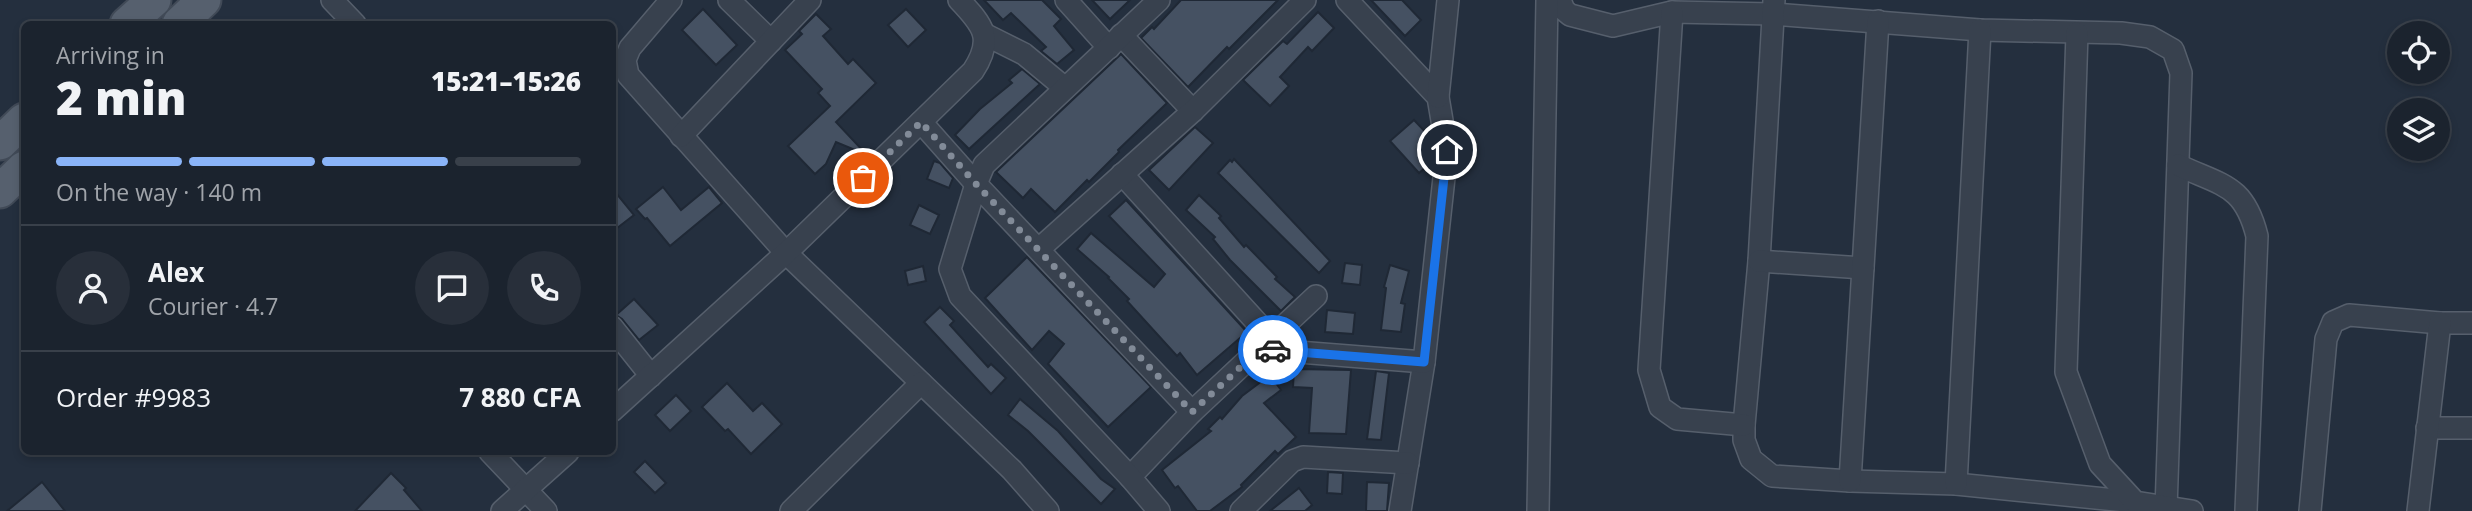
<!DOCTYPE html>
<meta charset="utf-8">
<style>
body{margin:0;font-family:"Open Sans",sans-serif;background:#282f3a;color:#f1f3f6;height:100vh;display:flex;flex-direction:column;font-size:26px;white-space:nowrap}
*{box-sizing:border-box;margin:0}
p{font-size:23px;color:#a0a4aa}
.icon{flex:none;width:38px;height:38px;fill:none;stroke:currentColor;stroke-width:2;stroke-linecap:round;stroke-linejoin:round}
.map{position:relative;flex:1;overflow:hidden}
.drawer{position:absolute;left:21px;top:21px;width:595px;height:434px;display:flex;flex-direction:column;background:#1b232e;border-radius:10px;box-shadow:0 4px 10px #0003,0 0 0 2px #39404a}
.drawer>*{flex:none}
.buttons{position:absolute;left:2387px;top:21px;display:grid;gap:14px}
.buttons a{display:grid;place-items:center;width:63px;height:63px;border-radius:50%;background:#1b232e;box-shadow:0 4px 10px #0003,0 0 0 2px #39404a;font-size:35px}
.pin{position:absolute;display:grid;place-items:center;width:60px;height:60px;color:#fff;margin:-30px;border:4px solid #fff;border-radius:50%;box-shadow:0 2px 7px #0007}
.courier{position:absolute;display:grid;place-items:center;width:70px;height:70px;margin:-35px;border:5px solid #1a73e8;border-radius:50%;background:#fff;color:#222;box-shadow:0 2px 9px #0007}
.summary em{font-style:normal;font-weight:800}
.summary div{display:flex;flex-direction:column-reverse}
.summary{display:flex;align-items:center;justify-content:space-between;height:119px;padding:0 35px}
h1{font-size:46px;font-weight:800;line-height:52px}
.bar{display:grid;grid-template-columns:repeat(4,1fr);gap:10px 7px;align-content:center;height:84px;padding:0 35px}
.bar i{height:9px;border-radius:5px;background:#39404a}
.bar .current{background:#8ab4f8}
.bar p{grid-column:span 4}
.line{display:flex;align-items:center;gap:18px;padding:0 35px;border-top:2px solid #39404a}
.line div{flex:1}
.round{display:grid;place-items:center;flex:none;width:74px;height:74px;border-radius:37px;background:#282f3a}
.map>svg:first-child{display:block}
.building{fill:#455162;stroke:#1f2835;stroke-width:2}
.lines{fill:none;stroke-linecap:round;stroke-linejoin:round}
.street-casing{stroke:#565f6c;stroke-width:24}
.primary-casing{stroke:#414a57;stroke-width:37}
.street{stroke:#38414e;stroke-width:21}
.primary{stroke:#56606e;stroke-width:33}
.done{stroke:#828b98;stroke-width:7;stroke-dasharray:0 12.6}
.route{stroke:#1a73e8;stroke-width:9}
</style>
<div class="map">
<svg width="2472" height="511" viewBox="0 0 2472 511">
<rect width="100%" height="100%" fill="#242f3e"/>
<!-- building -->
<g class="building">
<polygon points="984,0 1042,0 1061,19 1054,26 1074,50 1057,64 1041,51 1046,47 1011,13 1003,20"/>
<polygon points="1092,0 1130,0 1110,19"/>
<polygon points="1181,0 1278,0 1229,49 1227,47 1188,87 1141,38 1152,27 1154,29"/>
<polygon points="1371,0 1402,0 1421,20 1405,36"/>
<polygon points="703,9 737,45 716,65 682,30"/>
<polygon points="906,9 926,30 908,47 888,25"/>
<polygon points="1318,12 1334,28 1312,51 1308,47 1280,77 1289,86 1270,106 1243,80 1283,41 1287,44"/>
<polygon points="816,14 831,29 823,36 848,64 853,59 876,83 836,122 867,155 836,142 826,164 815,174 788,146 830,106 818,93 822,89 785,50 802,34 799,31"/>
<polygon points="1121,54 1167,103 1118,150 1119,152 1089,182 1087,180 1055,212 1031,189 1023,198 996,172"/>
<polygon points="1022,69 1040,84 969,149 955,135 980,109 1012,83 1009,80"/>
<polygon points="1414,120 1432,139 1434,150 1433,161 1419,173 1390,141"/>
<polygon points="1195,127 1213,143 1169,190 1149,170"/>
<polygon points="1234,159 1330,261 1319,273 1218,173 1230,160 1232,162"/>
<polygon points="934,161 940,163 953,178 949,188 927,179"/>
<polygon points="663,187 681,210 709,187 722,203 670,246 647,218 645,219 636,209"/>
<polygon points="612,188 634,215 612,232"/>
<polygon points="1199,195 1221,216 1219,218 1244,247 1246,245 1277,277 1275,279 1295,297 1281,311 1230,260 1213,239 1215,237 1186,210"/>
<polygon points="1126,200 1247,332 1197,375 1180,353 1177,356 1127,301 1129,299 1108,278 1109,277 1077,249 1091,233 1154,287 1165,274 1109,216"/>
<polygon points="919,205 939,215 930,234 910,225"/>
<polygon points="1027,257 1151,387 1108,427 1048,364 1064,344 1049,331 1032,350 985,298"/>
<polygon points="1345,263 1362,265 1360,285 1342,283"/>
<polygon points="1390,265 1409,271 1401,303 1405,304 1401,332 1381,330 1386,288 1384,287"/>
<polygon points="923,266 926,281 908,285 905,271"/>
<polygon points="634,299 658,325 639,340 622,319 616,315"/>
<polygon points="940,307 954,321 950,325 988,367 991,364 1006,378 991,394 924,322"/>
<polygon points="1327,310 1355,313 1353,334 1325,332"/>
<polygon points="1294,369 1351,370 1346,434 1309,433 1312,388 1293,387"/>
<polygon points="1376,371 1389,373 1381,440 1367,439"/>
<polygon points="1270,375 1281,390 1264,403 1296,437 1278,454 1275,451 1241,485 1242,487 1210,511 1197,511 1178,486 1175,488 1162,470 1211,431 1208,429 1220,417 1222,419 1242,396"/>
<polygon points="727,383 753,411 762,403 782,424 751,454 728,429 725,431 702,407"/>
<polygon points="676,395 691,411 670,431 655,415"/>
<polygon points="1020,399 1058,431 1101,479 1115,489 1101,504 1028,431 1008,415"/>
<polygon points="645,461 666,483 655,493 634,472"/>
<polygon points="1328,472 1343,473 1342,494 1327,493"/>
<polygon points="391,473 406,488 404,490 422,511 355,511"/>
<polygon points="42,482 65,511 7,511"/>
<polygon points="1367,482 1389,483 1387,511 1366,511"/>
<polygon points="1299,488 1312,505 1305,511 1270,511"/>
</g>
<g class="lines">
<defs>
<g id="street">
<polyline points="332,0 355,24"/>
<polyline points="671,0 630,48 625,60 628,75 786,253 1012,470 1048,511"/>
<polyline points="729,0 771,41"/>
<polyline points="1066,0 1109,48"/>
<polyline points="1347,0 1438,97 1447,150 1424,362 1400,511"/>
<polyline points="1560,0 1564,10 1570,15 1613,26 1672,12 1773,14 1980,30 2121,33 2150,37 2173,50 2181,73 2166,509"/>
<polyline points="1774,0 1759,261 1744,425 1744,440 1751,459 1772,476 1850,481 1956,484 2135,502"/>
<polyline points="1672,12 1649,370 1660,407 1677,419 1744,425"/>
<polyline points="2077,33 2066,372 2100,464 2135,502 2192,511"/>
<polyline points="984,34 1024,54 1065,88"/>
<polyline points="1121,35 1193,111"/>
<polyline points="1438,97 1448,0"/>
<polyline points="921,122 976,184 1192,412"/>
<polyline points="681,136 810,0"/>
<path d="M 2178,165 C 2222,186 2244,184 2257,236 L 2246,511"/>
<polyline points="1122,174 1271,338"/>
<polyline points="1039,249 1193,111 1305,0"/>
<polyline points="1759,261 1863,268"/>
<polyline points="612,327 651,376"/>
<polyline points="1260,349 1424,362"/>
<path d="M 612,411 L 786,253 L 973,71 C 994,39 984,26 959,0"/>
<polyline points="2427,428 2472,428"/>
<polyline points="490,452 546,511"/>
<polyline points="1130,477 1192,412 1316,296"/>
<polyline points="1850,481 1878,21"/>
<polyline points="1956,484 1980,30"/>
<polyline points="502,511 568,452"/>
<polyline points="791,511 921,383"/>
<polyline points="1159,511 1130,477 960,296 950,269 976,184 984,165 1159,0"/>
<polyline points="1241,511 1292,461 1303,457 1408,463"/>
<polyline points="1538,511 1547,0"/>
<polyline points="2310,511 2326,339 2333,322 2349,315 2440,323 2472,323"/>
<polyline points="2418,511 2440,323"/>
</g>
<g id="primary">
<polyline points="127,24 154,0"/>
<polyline points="179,24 204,0"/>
<polyline points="0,143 24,120"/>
<polyline points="0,191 24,168"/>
</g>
</defs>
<!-- street casing -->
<use href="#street" class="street-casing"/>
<!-- primary casing -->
<use href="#primary" class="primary-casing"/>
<!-- street -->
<use href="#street" class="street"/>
<!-- primary -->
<use href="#primary" class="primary"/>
</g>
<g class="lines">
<!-- done -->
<polyline class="done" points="863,178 921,122 976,184 1192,412 1260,349 1273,350"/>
<!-- route -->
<polyline class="route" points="1273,350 1424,362 1447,150"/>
</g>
</svg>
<div class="buttons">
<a><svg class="icon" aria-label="locate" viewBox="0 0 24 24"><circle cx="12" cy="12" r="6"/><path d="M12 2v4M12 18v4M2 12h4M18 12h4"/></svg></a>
<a><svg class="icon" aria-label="layers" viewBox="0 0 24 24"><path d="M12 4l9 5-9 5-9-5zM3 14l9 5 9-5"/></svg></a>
</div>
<div class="pin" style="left:863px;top:178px;background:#ea580c"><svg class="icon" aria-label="bag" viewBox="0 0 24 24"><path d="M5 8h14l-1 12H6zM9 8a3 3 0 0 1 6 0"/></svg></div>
<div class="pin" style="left:1447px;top:150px;background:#1f2937"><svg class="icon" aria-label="home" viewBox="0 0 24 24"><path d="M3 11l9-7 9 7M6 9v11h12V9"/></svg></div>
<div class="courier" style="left:1273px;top:350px"><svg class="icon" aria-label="car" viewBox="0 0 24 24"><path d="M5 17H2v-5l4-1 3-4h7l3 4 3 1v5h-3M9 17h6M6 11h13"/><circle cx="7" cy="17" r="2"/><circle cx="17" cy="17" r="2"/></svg></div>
<section class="drawer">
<div class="summary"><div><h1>2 min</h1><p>Arriving in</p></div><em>15:21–15:26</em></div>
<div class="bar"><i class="current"></i><i class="current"></i><i class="current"></i><i></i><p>On the way · 140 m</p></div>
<div class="line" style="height:126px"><a class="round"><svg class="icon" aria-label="person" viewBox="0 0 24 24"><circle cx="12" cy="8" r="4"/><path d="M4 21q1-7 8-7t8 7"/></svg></a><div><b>Alex</b><p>Courier · 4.7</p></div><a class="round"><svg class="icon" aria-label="chat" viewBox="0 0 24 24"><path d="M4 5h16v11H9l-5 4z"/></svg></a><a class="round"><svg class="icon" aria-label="phone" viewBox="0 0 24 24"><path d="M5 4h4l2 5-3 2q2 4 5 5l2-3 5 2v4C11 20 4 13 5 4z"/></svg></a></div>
<div class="line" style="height:91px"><div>Order #9983</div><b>7 880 CFA</b></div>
</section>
</div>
